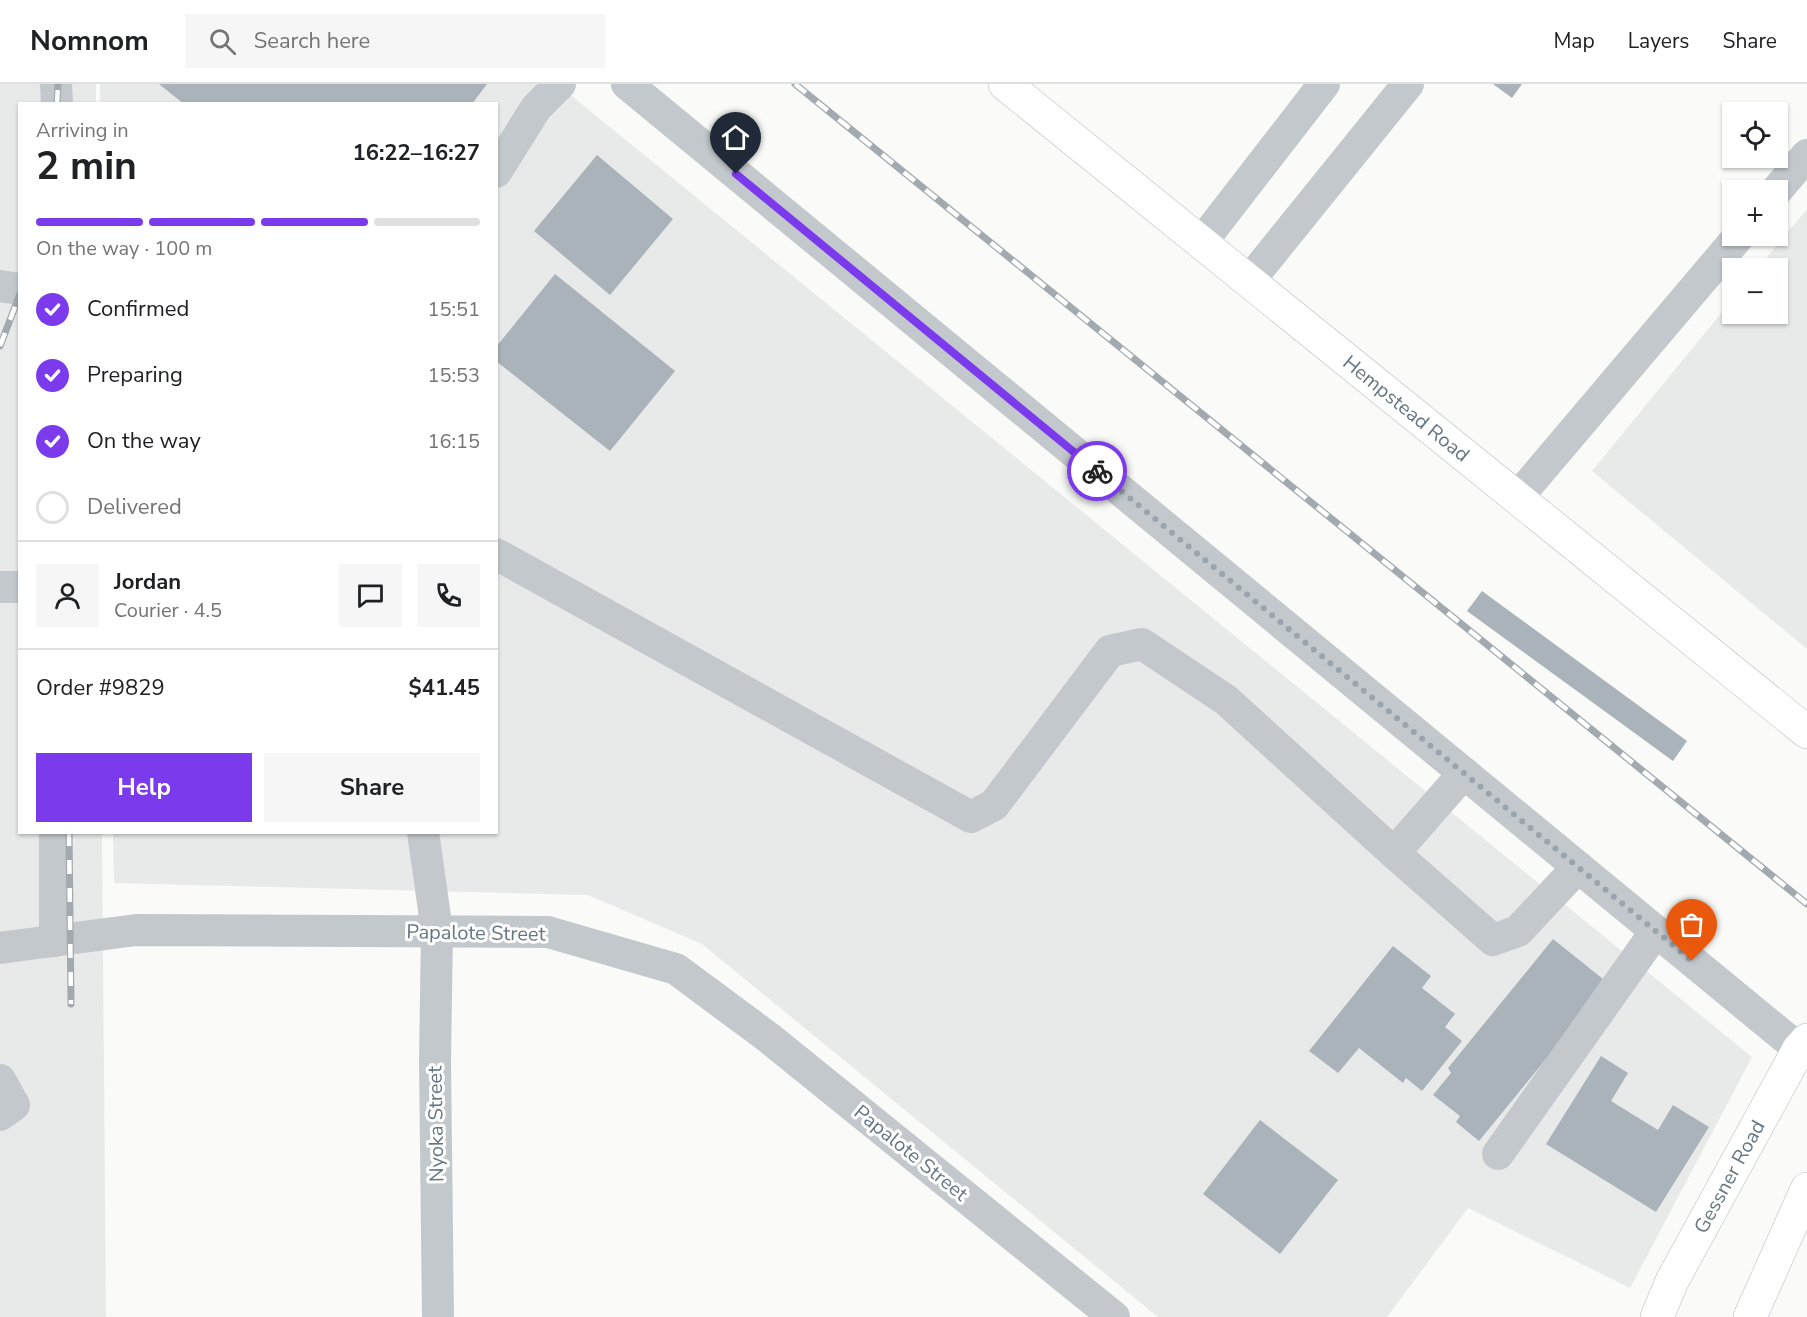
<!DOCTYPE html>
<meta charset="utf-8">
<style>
body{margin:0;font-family:"Nunito Sans",sans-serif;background:#f6f6f6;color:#202124;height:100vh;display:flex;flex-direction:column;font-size:22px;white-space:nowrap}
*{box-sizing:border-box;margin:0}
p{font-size:20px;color:#757577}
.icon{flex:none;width:33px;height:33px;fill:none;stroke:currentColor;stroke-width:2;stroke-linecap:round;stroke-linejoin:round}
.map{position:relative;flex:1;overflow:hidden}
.side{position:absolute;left:18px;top:18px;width:480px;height:732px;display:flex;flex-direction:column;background:#fff;border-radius:0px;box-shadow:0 2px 4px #0004}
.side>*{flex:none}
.buttons{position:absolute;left:1722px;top:18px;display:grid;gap:12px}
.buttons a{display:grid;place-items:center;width:66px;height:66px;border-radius:0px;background:#fff;box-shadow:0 2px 4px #0004;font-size:30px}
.pin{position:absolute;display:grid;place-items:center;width:51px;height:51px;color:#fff;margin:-62px -26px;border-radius:50% 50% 50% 0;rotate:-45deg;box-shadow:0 0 6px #0007}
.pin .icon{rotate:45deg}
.courier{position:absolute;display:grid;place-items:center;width:60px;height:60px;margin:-30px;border:4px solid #7c3aed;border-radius:50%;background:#fff;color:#222;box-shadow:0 2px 8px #0007}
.headline em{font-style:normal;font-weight:700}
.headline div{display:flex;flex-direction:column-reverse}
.headline{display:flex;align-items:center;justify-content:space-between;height:102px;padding:0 18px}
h1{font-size:39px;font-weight:700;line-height:45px}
.bar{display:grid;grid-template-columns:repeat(4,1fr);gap:9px 6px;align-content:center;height:72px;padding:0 18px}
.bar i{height:8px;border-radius:4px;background:#e0e0e0}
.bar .active{background:#7c3aed}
.bar p{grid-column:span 4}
.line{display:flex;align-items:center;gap:15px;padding:0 18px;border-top:2px solid #e0e0e0}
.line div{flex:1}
.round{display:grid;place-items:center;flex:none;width:63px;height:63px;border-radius:0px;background:#f6f6f6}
ol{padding:0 18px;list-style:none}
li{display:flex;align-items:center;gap:18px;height:66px}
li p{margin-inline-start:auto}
li .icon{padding:6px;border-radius:50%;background:#7c3aed;color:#fff;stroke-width:4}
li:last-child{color:#757577}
li i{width:33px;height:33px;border:3px solid #e0e0e0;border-radius:50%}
.action{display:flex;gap:12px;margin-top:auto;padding:12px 18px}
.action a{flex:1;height:69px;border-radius:0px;background:#7c3aed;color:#fff;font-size:24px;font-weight:700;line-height:69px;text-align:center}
.action a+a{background:#f6f6f6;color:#202124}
header{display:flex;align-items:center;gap:36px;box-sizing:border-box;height:84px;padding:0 30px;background:#fff;border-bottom:2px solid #e0e0e0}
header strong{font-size:28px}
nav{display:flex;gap:33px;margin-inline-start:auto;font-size:21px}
.search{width:420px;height:54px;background:#f6f6f6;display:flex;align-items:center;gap:15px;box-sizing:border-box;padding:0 21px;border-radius:0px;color:#757577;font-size:22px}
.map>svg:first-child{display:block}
.built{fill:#e8e9e9}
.building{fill:#aab3b9}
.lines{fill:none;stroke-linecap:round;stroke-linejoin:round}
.major-casing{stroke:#b5babe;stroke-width:34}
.minor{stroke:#c3c8cc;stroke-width:32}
.major{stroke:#fff;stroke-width:33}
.rail-casing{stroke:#a2aab0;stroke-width:7}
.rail{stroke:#fff;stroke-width:4.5;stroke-dasharray:14;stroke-linecap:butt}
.done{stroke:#99a4ac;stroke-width:6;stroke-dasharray:0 10.8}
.route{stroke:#7c3aed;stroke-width:8}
.labels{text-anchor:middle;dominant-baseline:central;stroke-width:6;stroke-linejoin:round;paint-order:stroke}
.street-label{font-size:20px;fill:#657683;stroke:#fff}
</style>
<header>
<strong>Nomnom</strong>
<div class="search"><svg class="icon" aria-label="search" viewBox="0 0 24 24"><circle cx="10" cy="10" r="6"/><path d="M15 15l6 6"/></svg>Search here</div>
<nav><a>Map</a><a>Layers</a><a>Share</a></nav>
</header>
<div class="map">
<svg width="1807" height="1233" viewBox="0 0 1807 1233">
<rect width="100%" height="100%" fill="#fafaf8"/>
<!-- built -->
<g class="built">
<polygon points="0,0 96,0 96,19 20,20 20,748 102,749 106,1233 0,1233"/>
<polygon points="100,0 557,0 1752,973 1630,1204 1468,1124 1387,1233 1158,1233 702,860 588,811 114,799 113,749 496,748 496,20 100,19"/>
<polygon points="1807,125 1807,565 1592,387 1732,216 1732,230 1778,230 1778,184 1758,184"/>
</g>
<!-- building -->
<g class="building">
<polygon points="159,0 487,0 472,20 184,20"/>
<polygon points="1493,0 1522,0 1512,14"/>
<polygon points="597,71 673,135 610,211 534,147"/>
<polygon points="555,190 675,287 610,367 496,277 496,263"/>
<polygon points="1482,507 1687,657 1673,677 1467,527"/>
<polygon points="1553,855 1608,899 1479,1057 1456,1038 1460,1032 1433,1011 1451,989 1448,984"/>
<polygon points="1393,862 1431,892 1422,904 1455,930 1445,943 1462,957 1422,1007 1406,994 1403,999 1359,964 1338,989 1309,967"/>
<polygon points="1601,972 1628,989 1611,1017 1658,1046 1673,1021 1709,1043 1656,1128 1546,1060"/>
<polygon points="1260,1036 1338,1096 1280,1170 1203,1110"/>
</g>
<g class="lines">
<defs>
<g id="major">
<path id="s1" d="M 1005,0 L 1807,648"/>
<path id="s2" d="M 1657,1233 L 1672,1197 L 1799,965 L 1807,956"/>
<polyline points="1750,1233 1807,1105"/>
</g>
</defs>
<!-- major casing -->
<use href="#major" class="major-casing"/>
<!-- minor -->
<g class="minor">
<polyline points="56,0 57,20"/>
<polyline points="627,0 1799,965"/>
<polyline points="496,88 536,24 560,0"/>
<polyline points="1777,106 1807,71"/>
<polyline points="1201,159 1324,0"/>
<polyline points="1249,197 1408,0"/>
<polyline points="0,202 20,205"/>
<polyline points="1517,414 1739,152"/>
<polyline points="496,470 971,733 994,721 1110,567 1142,560 1226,616 1394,769"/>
<polyline points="0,503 20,503"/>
<polyline points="1464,689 1394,769 1493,856 1518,847 1578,783"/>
<polyline points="423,748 437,847 435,977 438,1233"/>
<polyline points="55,857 55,748"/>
<polyline points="0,864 136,846 548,848 676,885 769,954 1114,1233"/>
<polyline points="0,996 14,1021 0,1031"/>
<polyline points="1498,1070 1656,847"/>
</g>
<!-- major -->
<use href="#major" class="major"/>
<defs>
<g id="rail">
<polyline points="795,0 1807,820"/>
<polyline points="57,20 58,0"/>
<polyline points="0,262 20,210"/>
<polyline points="69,748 71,920"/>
</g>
</defs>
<!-- rail casing -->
<use href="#rail" class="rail-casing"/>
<!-- rail -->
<use href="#rail" class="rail"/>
</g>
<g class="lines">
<!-- done -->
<polyline class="done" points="1097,387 1692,877"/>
<!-- route -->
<polyline class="route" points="736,90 1097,387"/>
</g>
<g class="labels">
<!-- street labels -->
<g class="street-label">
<text stroke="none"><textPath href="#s1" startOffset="516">Hempstead Road</textPath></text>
<text transform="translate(476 849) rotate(1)">Papalote Street</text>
<text transform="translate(436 1040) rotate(-91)">Nyoka Street</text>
<text transform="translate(911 1069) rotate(39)">Papalote Street</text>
<text stroke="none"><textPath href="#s2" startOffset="158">Gessner Road</textPath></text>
</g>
</g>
</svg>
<div class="buttons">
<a><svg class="icon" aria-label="locate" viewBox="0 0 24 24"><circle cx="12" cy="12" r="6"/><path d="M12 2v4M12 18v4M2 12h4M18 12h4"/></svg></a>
<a>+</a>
<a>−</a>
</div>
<div class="pin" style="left:1692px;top:877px;background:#ea580c"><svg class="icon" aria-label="bag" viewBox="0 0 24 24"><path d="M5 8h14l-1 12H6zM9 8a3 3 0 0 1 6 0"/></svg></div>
<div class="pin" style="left:736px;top:90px;background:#1f2937"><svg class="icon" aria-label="home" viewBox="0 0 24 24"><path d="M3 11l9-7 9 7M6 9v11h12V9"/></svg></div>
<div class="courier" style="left:1097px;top:387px"><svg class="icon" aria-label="bike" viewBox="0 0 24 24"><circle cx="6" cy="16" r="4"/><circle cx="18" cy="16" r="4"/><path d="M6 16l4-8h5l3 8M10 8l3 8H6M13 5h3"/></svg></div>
<section class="side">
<div class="headline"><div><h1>2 min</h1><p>Arriving in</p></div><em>16:22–16:27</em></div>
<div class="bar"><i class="active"></i><i class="active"></i><i class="active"></i><i></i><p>On the way · 100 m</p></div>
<ol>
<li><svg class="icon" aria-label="check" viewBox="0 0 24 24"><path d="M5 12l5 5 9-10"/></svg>Confirmed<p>15:51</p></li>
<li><svg class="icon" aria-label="check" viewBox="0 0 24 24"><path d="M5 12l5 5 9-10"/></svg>Preparing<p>15:53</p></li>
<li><svg class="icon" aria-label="check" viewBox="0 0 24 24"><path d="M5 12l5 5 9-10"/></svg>On the way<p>16:15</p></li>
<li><i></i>Delivered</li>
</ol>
<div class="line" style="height:108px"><a class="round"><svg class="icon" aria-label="person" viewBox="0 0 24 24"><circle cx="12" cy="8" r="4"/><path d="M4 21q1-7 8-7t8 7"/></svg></a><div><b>Jordan</b><p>Courier · 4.5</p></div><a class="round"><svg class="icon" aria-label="chat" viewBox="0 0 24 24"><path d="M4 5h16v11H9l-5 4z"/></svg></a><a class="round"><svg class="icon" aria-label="phone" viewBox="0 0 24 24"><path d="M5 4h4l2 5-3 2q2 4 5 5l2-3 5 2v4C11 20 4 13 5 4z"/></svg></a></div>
<div class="line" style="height:78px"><div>Order #9829</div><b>$41.45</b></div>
<div class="action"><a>Help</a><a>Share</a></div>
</section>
</div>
